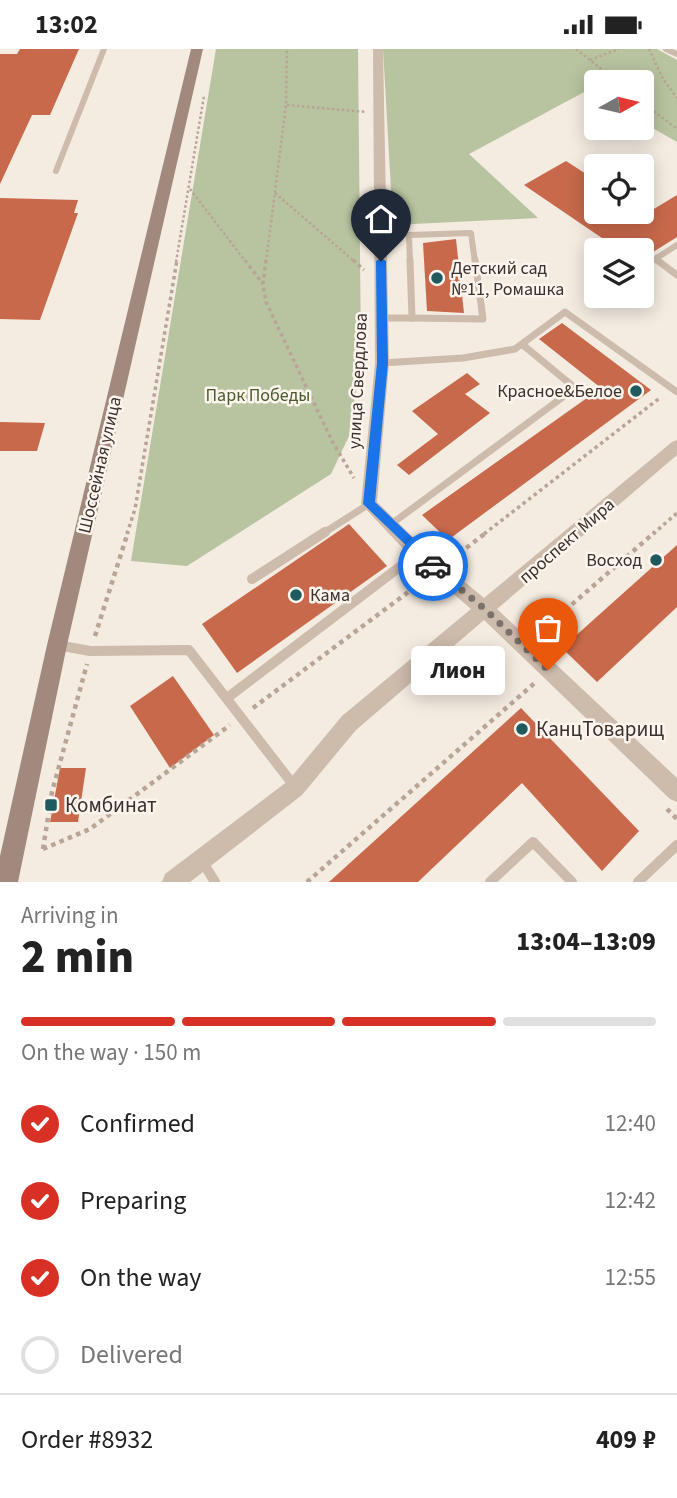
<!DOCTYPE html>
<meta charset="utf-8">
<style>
body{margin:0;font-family:"Source Sans 3",sans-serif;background:#f2f2f2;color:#222;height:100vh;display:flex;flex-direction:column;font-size:26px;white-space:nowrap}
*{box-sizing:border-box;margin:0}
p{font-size:23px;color:#767676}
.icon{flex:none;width:38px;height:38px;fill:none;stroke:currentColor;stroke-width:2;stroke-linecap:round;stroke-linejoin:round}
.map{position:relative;height:833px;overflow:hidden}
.side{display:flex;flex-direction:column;background:#fff;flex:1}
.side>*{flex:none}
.needle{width:46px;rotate:82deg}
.fabs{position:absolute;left:584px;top:21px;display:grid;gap:14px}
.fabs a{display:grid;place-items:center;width:70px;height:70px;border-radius:7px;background:#fff;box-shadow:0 4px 18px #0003;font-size:35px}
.pin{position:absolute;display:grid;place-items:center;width:60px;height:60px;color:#fff;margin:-72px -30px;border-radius:50% 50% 50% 0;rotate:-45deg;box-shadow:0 0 7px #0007}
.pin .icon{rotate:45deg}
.courier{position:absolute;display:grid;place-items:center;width:70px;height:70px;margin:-35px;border:5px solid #1a73e8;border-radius:50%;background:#fff;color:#222;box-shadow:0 2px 9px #0007}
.bubble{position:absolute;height:49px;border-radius:7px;background:#fff;box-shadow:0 4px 18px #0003;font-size:23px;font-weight:800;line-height:49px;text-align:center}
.headline em{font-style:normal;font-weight:800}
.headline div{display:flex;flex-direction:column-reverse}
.headline{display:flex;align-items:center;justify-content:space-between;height:119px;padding:0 21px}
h1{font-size:46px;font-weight:800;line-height:52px}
.bar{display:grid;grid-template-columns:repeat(4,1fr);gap:10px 7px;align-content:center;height:84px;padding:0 21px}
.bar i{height:9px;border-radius:5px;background:#e0e0e0}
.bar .selected{background:#d93025}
.bar p{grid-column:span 4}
.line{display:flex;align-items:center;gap:18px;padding:0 21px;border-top:2px solid #e0e0e0}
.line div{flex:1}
ol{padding:0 21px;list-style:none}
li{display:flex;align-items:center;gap:21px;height:77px}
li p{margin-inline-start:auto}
li .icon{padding:7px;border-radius:50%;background:#d93025;color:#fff;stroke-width:4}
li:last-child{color:#767676}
li i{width:38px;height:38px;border:4px solid #e0e0e0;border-radius:50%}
.status{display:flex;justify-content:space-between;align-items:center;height:49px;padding:0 35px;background:#fff;direction:ltr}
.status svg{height:19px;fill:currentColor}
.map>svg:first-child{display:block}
.green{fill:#b8c4a0}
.building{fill:#c8694b}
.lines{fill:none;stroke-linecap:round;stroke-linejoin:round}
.path-far2{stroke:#b9a596;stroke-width:2.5;stroke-dasharray:2.5 2.5;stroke-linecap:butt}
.path-far1{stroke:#b9a596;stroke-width:3.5;stroke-dasharray:3.5 3.5;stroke-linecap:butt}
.path{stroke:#b9a596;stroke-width:4.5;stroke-dasharray:4.5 4.5;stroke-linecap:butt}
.lane-far2{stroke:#cdbbac;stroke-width:6}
.lane-far1{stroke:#cdbbac;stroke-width:7}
.lane{stroke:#cdbbac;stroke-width:10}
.street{fill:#cdbbac;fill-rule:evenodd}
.secondary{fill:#a18a7d;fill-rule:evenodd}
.route{fill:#1a73e8}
.done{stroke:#7c716b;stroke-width:7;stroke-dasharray:0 12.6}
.poi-dot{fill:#1f5a5e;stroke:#fbf5ee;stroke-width:2.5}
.labels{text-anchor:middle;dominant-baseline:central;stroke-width:5;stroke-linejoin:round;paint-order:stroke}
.poi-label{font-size:18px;fill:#3b302b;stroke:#fbf5ee;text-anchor:start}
.street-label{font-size:18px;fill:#3b302b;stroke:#fbf5ee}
.park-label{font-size:18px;fill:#4a5a2e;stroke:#fbf5ee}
.near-poi-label{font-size:21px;fill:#3b302b;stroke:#fbf5ee;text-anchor:start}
</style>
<div class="status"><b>13:02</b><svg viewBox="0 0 49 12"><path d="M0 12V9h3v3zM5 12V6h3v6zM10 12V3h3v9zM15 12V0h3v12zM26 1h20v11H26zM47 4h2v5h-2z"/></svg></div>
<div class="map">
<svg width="677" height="833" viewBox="0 0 677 833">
<rect width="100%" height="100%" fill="#f4ebe1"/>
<!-- green -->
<g class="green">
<polygon points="216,0 358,0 361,310 349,387 331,425 187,517 131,512"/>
<polygon points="383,0 657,0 677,11 677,93 642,73 642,33 597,33 597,48 586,42 469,105 538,169 393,176"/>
</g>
<!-- building -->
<g class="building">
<polygon points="20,0 79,0 50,66 32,66 0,135 0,5 17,5"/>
<polygon points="566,112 597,132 597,163 630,163 639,169 677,146 677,188 642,210 642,201 613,201 598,191 602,189 524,136"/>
<polygon points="0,149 78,151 74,164 78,164 40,271 0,270"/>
<polygon points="456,190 464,264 427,262 423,194"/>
<polygon points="562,274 651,341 448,491 422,466 601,339 539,290"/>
<polygon points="467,324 480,335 465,345 490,364 409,426 397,416 438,385 412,362"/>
<polygon points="0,373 45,374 37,402 0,402"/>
<polygon points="349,475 387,517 237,624 202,575"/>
<polygon points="677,496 677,558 597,633 562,599"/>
<polygon points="173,627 214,686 170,719 130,657"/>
<polygon points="521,659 639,782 602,822 522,734 418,833 329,833"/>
<polygon points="60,719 86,719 78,773 50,773"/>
</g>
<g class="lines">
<!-- path-far2 -->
<g class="path-far2">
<polyline points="576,0 618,33"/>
<polyline points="649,0 663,30 677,49"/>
<polyline points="590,11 619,0"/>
<polyline points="642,53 677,80"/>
<polyline points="287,56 366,63"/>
<polyline points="190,140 246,213"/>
<polyline points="275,144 355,213"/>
<polyline points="176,213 204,47"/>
<polyline points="266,213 286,56 287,0"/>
</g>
<!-- path-far1 -->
<g class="path-far1">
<polyline points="245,211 263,235"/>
<polyline points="266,211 263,235 266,253 332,392 354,429"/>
<polyline points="353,211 364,221"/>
<polyline points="127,485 135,460 177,211"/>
<polyline points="484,485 661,348"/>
<polyline points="653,485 677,464"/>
</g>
<!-- path -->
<g class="path">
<polyline points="452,510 487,483"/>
<polyline points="538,585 655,483"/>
<polyline points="95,587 128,483"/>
<polyline points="253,659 423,532"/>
<polyline points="667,760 677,770"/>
<polyline points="43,800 52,743 87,615"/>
<polyline points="43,800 90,780 230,676"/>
<polyline points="307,833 537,632"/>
</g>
<!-- lane-far2 -->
<g class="lane-far2">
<polyline points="666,0 677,5"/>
<polyline points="56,122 104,0"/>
<polyline points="410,213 409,186 471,184 475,213"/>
<polyline points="659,213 655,210 677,196"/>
</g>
<!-- lane-far1 -->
<g class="lane-far1">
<polyline points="410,211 412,269"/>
<polyline points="657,211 677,226"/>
<polyline points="382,269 412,269"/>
<polyline points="412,269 483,270 475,211"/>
<polyline points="382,314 463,309 515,300 565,263 677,343"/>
<polyline points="390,476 575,339 523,296"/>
<polyline points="322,485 369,455"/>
</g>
<!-- lane -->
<g class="lane">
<polyline points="252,530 325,483"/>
<polyline points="57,596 90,602 189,601 295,738"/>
<polyline points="227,649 418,504"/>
<polyline points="202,812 215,833"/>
<polyline points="490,833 533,793 572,833"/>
<polyline points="638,833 677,796"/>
</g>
<!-- street -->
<polygon class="street" points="373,0 383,0 389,314 377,453 424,499 484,549 672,393 677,391 677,406 497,560 677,729 677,753 670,750 484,571 356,681 302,746 190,833 162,833 165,825 288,732 342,667 471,560 412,509 361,455 375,314"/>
<!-- secondary -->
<polygon class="secondary" points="191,0 203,0 67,596 18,833 0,833 0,807 47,596"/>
</g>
<!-- route -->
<polygon class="route" points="381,209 386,212 388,314 375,453 438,513 439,517 433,522 363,455 377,314 376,212"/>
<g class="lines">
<!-- done -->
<polyline class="done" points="433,517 486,561 548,621"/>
</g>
<!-- markers -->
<g class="poi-dot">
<circle cx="437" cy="229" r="7"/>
<circle cx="636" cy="342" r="7"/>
<circle cx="656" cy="511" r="7"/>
<circle cx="296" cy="546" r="7"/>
<circle cx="522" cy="680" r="7"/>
<rect x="44" y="749" width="14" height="14" rx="3.5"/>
</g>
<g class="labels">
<!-- poi labels -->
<g class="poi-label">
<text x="451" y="219">Детский сад<tspan x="451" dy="21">№11, Ромашка</tspan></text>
<text x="622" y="342" text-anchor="end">Красное&amp;Белое</text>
<text x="642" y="511" text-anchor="end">Восход</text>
<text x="310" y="546">Кама</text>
</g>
<!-- street labels -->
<g class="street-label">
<text transform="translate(358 332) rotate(-87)">улица Свердлова</text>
<text transform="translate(100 416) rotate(-77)">Шоссейная улица</text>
<text transform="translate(567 492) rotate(-41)">проспект Мира</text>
</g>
<!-- park labels -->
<g class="park-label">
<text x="258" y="346">Парк Победы</text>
</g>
<!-- near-poi labels -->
<g class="near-poi-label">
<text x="536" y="680">КанцТоварищ</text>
<text x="65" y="756">Комбинат</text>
</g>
</g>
</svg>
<div class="fabs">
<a><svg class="needle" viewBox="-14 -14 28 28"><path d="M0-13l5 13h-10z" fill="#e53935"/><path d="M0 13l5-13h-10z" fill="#767676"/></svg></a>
<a><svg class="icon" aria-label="locate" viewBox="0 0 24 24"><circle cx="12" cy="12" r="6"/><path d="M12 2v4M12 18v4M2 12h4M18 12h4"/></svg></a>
<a><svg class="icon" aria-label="layers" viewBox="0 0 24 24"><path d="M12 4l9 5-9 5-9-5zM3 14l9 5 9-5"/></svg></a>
</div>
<div class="pin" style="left:548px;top:621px;background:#ea580c"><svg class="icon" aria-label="bag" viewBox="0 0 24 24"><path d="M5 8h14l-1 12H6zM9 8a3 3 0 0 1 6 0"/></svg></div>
<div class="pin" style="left:381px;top:212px;background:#1f2937"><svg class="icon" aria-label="home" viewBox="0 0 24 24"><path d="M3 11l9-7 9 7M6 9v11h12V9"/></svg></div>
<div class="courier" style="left:433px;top:517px"><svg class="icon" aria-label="car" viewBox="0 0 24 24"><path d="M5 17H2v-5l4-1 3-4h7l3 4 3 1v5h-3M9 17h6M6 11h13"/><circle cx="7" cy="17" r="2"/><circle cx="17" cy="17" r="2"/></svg></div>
<div class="bubble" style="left:411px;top:597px;width:94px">Лион</div>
</div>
<section class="side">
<div class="headline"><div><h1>2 min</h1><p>Arriving in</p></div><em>13:04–13:09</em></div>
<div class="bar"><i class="selected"></i><i class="selected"></i><i class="selected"></i><i></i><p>On the way · 150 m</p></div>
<ol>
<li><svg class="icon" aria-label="check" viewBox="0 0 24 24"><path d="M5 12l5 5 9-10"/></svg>Confirmed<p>12:40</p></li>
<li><svg class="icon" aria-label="check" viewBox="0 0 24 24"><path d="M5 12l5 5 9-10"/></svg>Preparing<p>12:42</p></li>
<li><svg class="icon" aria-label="check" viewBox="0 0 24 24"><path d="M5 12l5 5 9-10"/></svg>On the way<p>12:55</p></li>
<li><i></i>Delivered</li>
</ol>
<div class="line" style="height:91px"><div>Order #8932</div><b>409 ₽</b></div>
</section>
